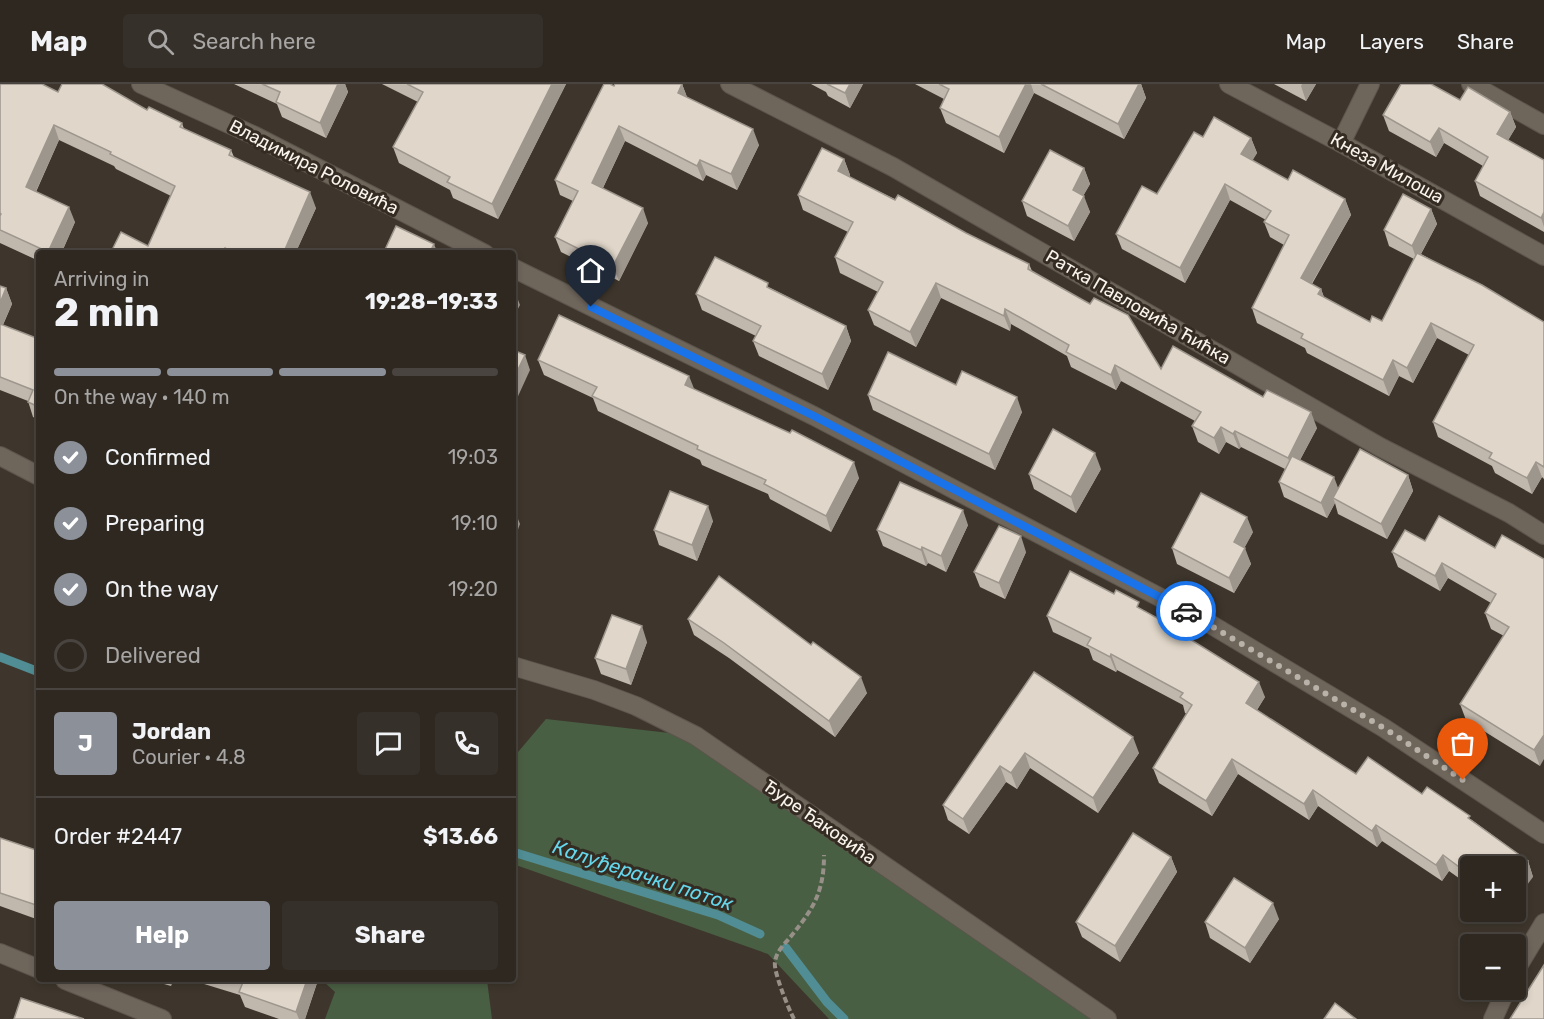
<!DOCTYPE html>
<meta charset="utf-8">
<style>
body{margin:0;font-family:Rubik,sans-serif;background:#36302a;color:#f1f3f6;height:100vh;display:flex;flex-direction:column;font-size:22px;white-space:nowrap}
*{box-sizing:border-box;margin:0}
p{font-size:20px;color:#a7a6a5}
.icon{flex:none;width:33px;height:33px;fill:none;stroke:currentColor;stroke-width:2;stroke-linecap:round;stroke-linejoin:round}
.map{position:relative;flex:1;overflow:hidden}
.sheet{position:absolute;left:36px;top:166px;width:480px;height:732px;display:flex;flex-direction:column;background:#2e2821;border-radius:6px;box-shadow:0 3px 9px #0003,0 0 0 2px #49443f}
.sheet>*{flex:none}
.buttons{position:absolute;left:1460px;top:772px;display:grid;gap:12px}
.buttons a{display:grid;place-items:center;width:66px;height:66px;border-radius:6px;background:#2e2821;box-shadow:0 3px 9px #0003,0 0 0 2px #49443f;font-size:30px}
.pin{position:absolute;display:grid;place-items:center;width:51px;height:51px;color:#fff;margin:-62px -26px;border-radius:50% 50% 50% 0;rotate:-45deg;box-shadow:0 0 6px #0007}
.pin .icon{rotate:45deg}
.courier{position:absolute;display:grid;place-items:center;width:60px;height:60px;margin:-30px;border:4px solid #1a73e8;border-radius:50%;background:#fff;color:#222;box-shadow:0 2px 8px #0007}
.overview em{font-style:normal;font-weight:700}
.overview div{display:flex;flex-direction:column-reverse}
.overview{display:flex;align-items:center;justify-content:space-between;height:102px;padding:0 18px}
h1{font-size:39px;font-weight:700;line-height:45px}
.bar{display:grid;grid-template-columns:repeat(4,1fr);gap:9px 6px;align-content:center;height:72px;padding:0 18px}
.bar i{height:8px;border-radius:4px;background:#49443f}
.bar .current{background:#8c9099}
.bar p{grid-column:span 4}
.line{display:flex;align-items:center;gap:15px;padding:0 18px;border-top:2px solid #49443f}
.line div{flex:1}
.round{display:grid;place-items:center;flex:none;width:63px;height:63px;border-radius:6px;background:#36302a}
ol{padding:0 18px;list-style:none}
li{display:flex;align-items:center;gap:18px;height:66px}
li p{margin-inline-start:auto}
li .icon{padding:6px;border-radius:50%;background:#8c9099;color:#fff;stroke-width:4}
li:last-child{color:#a7a6a5}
li i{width:33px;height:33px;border:3px solid #49443f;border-radius:50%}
.button{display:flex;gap:12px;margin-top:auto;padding:12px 18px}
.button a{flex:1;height:69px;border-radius:6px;background:#8c9099;color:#fff;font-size:24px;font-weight:700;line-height:69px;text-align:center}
.button a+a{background:#36302a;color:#f1f3f6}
header{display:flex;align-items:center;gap:36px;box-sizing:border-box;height:84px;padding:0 30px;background:#2e2821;border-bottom:2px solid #49443f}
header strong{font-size:28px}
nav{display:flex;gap:33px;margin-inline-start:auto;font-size:21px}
.search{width:420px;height:54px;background:#36302a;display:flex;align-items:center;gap:15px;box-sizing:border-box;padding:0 21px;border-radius:6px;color:#a7a6a5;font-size:22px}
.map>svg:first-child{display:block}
.green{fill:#495f43}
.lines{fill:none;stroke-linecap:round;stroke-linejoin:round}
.stream{stroke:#518d94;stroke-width:9}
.minor-casing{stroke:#5c554c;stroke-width:20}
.path{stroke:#979088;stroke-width:4;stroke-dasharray:6 3;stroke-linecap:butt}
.minor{stroke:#6e655b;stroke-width:18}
.wall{fill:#c1b8ad}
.shaded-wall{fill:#9d968d}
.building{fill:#e0d6c9;stroke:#9d968d;stroke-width:1.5}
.done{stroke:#b8b2a9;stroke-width:6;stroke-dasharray:0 10.8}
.route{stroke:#1a73e8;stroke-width:8}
.labels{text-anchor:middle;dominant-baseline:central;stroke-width:6;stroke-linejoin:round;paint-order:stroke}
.street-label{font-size:18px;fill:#f9f4ed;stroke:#342c22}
.water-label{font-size:20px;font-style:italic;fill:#65d6eb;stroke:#342c22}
</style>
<header>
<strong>Map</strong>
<div class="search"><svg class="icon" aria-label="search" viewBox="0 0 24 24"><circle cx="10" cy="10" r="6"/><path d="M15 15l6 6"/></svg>Search here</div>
<nav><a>Map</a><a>Layers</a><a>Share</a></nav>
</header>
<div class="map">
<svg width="1544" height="935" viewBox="0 0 1544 935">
<rect width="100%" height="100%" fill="#3e362c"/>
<!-- green -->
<g class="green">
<polygon points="546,635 696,652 1107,935 829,935 768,870 513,780 513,674"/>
<polygon points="322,896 487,896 492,935 325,935 335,908"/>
</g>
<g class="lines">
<!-- stream -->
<g class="stream">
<polyline points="0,573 39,588"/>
<polyline points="513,768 718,831 760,850"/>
<polyline points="786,864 827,918 844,935"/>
</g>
<defs>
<g id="minor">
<polyline points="141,0 253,51 485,170"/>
<polyline points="730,0 893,83 1380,363 1509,429 1544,451"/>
<polyline points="1229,0 1341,59 1544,172"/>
<polyline points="1471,0 1544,41"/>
<polyline points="1341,59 1370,0"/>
<polyline points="513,184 814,332 1205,537 1384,644 1544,750"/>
<polyline points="0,372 39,392"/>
<polyline points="513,582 594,606 636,622 696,652 1107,935"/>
<polyline points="0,869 39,885"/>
<polyline points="1515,887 1544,839"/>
<polyline points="65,896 162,935"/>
<polyline points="1493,935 1506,906"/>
</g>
</defs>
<!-- minor casing -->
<use href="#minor" class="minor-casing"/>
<!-- path -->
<path class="path" d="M 794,935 C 789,926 773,887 775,878 C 776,867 786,859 792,851 C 814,824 824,807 824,771"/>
<!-- minor -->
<use href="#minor" class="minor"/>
</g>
<!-- wall -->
<g class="wall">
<polygon points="0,0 58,8 147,26 182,39 184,45 231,66 234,73 316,124 295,170 110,170 148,162 171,112 116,85 114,82 59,56 36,108 75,138 61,170 39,170 39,177 0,159"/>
<polygon points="234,0 345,0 348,8 326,54 282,33 277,20"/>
<polygon points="382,0 566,0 498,135 453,114 450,106 399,79 393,63 418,18"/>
<polygon points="682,0 687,13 759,61 737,106 706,91 703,97 625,57 603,104 648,139 619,197 561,168 555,153 573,117 560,111 555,96 614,2"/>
<polygon points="811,0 863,0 850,24 828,12 826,8"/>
<polygon points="915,0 1141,0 1146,14 1124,55 1034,9 1004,69 946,39 940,24 944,15"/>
<polygon points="1274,0 1316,0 1306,17"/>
<polygon points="1460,16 1510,28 1516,43 1508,56 1544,76 1544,148 1480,112 1475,97 1483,82 1444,59 1436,73 1389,47 1383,31"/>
<polygon points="1203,53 1251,54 1257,69 1252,76 1288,96 1345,115 1351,131 1312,200 1321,205 1324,213 1370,238 1382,237 1414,175 1389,162 1384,146 1431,125 1437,140 1421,170 1544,238 1544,395 1542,393 1532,410 1495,389 1492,382 1438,353 1433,338 1469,271 1437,254 1413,299 1399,292 1389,312 1307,269 1305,264 1257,239 1252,224 1284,161 1270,153 1264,138 1266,136 1230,116 1185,199 1122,165 1116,150 1157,110"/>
<polygon points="844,75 850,91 849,93 1029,180 1032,187 1161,285 1317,344 1300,376 1338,405 1408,391 1413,407 1387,455 1338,430 1335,419 1327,434 1284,413 1279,398 1285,385 1241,363 1239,365 1226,358 1219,370 1198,358 1192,342 1195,337 1121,297 1116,306 1071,283 1067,272 1011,240 1010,247 941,214 916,263 874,241 868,226 878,208 840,189 835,173 848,148 803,126 798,111"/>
<polygon points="1084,84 1090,100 1083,112 1090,128 1074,157 1027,132 1022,117"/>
<polygon points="0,202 6,204 12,220 3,241 39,255 39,336 33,333 28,317 0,306"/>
<polygon points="770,204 846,242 851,257 828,306 759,272 753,257 756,252 702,226 696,210"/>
<polygon points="538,276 694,305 859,394 831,448 770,415 768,410 702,381 700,376 598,327 593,314 544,291"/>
<polygon points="956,301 1022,328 995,386 873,326 868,311"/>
<polygon points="1101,385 1076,429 1034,405 1029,390"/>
<polygon points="713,437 697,477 659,461 654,446"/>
<polygon points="968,441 946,488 928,479 926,482 883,462 877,446"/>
<polygon points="1253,448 1244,464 1251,480 1234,509 1177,480 1172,464"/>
<polygon points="1425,457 1495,464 1540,682 1466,636 1460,620 1504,552 1491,545 1485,529 1491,519 1448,494 1440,507 1398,483 1392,468"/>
<polygon points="1026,468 1005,515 980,503 974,488"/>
<polygon points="1114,510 1181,547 1182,550 1265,613 1257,626 1356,690 1422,710 1472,736 1528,777 1533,793 1470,783 1470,802 1449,787 1442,797 1382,757 1377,763 1318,722 1309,736 1238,690 1212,732 1159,699 1153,684 1187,630 1185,629 1183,621 1117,586 1116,588 1093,576 1089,565 1053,548 1047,532"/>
<polygon points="688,535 867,609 835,653 729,574 694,551"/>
<polygon points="647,558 631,601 601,590 595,574"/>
<polygon points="1034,588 1139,669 1098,729 1030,684 1017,705 1006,698 969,750 948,736 943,721"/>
<polygon points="0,754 39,767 39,836 0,822"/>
<polygon points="1171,773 1177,788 1120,878 1082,853 1076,838"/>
<polygon points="1279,835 1250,879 1210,854 1205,838"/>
<polygon points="150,896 173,896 171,902"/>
<polygon points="191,896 318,896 305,935 279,935 245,923 240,911"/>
</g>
<!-- shaded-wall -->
<g class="shaded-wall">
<polygon points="338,0 345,0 348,8 326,54 320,39"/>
<polygon points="552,0 566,0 498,135 492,120"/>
<polygon points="682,0 688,16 678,9"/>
<polygon points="850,0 863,0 850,24 845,9"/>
<polygon points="1026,0 1031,0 1034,9 1004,69 999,53"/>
<polygon points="1139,0 1141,0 1146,14 1124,55 1118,40"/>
<polygon points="1302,0 1316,0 1306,17 1301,2"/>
<polygon points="1510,28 1516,43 1503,65 1497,50"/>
<polygon points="54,41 59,56 31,118 26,103"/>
<polygon points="619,42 625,57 598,114 592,99"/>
<polygon points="1439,44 1444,59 1436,73 1430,58"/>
<polygon points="753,45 759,61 737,106 731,90"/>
<polygon points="1251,54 1257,69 1247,86 1241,70"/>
<polygon points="844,75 850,91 843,103 838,87"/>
<polygon points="700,76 706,91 703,97 697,82"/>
<polygon points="1084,84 1090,100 1078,121 1073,106"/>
<polygon points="1225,100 1230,116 1185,199 1180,184"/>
<polygon points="310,108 316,124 295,170 283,170"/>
<polygon points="1084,112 1090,128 1074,157 1068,142"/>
<polygon points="1345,115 1351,131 1306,209 1301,194"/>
<polygon points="69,123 75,138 61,170 49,170 48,168"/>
<polygon points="643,124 648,139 619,197 613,182"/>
<polygon points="1431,125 1437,140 1417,177 1412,162"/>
<polygon points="1544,128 1544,143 1541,134"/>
<polygon points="434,160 438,170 431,166"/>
<polygon points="936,199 941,214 916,263 910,248"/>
<polygon points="6,204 12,220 0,247 0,219"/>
<polygon points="514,205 520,221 513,234 513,207"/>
<polygon points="1321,205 1326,220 1318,210"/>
<polygon points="1005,225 1011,240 1010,247 1004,232"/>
<polygon points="1431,239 1437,254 1413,299 1407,284"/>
<polygon points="846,242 851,257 828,306 822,290"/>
<polygon points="525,271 530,286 514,321 513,318 513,296"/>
<polygon points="1393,276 1399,292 1389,312 1383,296"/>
<polygon points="1115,281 1121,297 1116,306 1111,291"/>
<polygon points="689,292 695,307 685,301"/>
<polygon points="1017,313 1022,328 995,386 989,370"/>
<polygon points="1311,328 1317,344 1293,389 1288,374"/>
<polygon points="1221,343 1226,358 1219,370 1214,354"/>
<polygon points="1235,347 1241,363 1239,365 1233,350"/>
<polygon points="1095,369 1101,385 1076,429 1071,413"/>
<polygon points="854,378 859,394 831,448 826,432"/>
<polygon points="1536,378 1542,393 1532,410 1527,394"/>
<polygon points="1408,391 1413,407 1387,455 1381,440"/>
<polygon points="1334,393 1340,409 1333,414 1335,419 1327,434 1321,419"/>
<polygon points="708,422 713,437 697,477 692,461"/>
<polygon points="514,425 520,440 513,459 513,427"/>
<polygon points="963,426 968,441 946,488 941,472"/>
<polygon points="1247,433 1253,448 1239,474 1234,458"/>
<polygon points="1021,452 1026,468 1005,515 999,499"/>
<polygon points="922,463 928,479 926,482 921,466"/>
<polygon points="1245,464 1251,480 1234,509 1229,494"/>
<polygon points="1442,479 1448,494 1440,507 1435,492"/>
<polygon points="642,542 647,558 631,601 626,585"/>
<polygon points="1111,570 1117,586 1116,588 1110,573"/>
<polygon points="861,593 867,609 835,653 829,637"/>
<polygon points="1259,598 1265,613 1251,635 1246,619"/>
<polygon points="1544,651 1544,675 1540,682 1534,666"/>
<polygon points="1133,653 1139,669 1098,729 1093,714"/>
<polygon points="1025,669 1030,684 1017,705 1011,689"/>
<polygon points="1232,675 1238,690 1212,732 1206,717"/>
<polygon points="1000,682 1006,698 969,750 963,735"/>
<polygon points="1313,706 1318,722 1309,736 1304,720"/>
<polygon points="1376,741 1382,757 1377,763 1372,747"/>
<polygon points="1443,771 1449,787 1442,797 1436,781"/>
<polygon points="1171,773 1177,788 1120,878 1115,862"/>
<polygon points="1528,777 1533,793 1515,817 1515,794"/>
<polygon points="1273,819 1279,835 1250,879 1245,864"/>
<polygon points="169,896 173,896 171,902"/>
<polygon points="307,896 318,896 305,935 299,935 296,928"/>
</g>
<!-- building -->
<g class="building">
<polygon points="0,0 42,0 58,8 62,0 102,0 147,26 149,23 182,39 180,43 231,66 229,71 310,108 283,170 237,170 225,164 222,170 201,170 194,166 193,170 110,170 121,148 148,162 175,102 110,70 111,68 54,41 26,103 69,123 48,168 0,146 0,132 1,130 0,129"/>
<polygon points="262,0 338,0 320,39 276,18 280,8"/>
<polygon points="407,0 552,0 492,120 447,98 450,93 393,63 423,8"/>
<polygon points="604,0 610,0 614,2 615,0 682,0 678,9 753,45 731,90 700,76 697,82 619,42 592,99 643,124 613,182 555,153 578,107 555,96"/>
<polygon points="827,0 850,0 845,9"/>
<polygon points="939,0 1026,0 999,53 940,24 949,5"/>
<polygon points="1041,0 1139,0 1118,40"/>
<polygon points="1401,0 1431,0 1460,16 1468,3 1510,28 1497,50 1544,76 1544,128 1541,134 1475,97 1488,73 1439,44 1430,58 1383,31"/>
<polygon points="1214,33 1251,54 1241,70 1288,96 1293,86 1345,115 1301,194 1321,205 1318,210 1370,238 1372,232 1382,237 1417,169 1482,201 1544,238 1544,383 1536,378 1527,394 1489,374 1492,369 1433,338 1474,261 1431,239 1407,284 1393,276 1383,296 1301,254 1303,250 1252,224 1289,151 1264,138 1271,127 1225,100 1180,184 1116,150 1142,102 1157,110 1194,48 1203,53"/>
<polygon points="822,64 844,75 838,87 895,116 898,111 966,149 1029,180 1028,185 1090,220 1094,214 1128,231 1161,285 1173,262 1263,313 1267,306 1311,328 1288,374 1235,347 1233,350 1221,343 1214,354 1192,342 1201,328 1115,281 1111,291 1066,268 1069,261 1005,225 1004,232 936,199 910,248 868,226 883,198 835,173 853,138 798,111"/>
<polygon points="1050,66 1084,84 1073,106 1084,112 1068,142 1022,117"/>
<polygon points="1403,110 1431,125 1412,162 1384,146"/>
<polygon points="396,142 434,160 431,166 439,170 383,170"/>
<polygon points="715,173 768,199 767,203 846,242 822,290 753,257 761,242 696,210"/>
<polygon points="0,202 6,204 0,219"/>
<polygon points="559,231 689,292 685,301 790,349 792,346 854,378 826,432 764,400 766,396 697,365 698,362 592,312 597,303 538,276"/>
<polygon points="0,240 39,255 39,323 28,318 33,306 0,293"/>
<polygon points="513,266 525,271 513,296"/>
<polygon points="888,268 956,301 962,287 1017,313 989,370 868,311"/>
<polygon points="1053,345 1095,369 1071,413 1029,390"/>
<polygon points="1360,365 1408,391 1381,440 1333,414"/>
<polygon points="1292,372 1334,393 1321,419 1279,398"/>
<polygon points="900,398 963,426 941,472 922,463 921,466 877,446"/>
<polygon points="670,407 708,422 692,461 654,446"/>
<polygon points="1201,409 1247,433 1234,458 1245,464 1229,494 1172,464"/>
<polygon points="1439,432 1495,464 1502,451 1544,475 1544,651 1534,666 1460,620 1509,543 1485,529 1496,510 1442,479 1435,492 1392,468 1405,446 1425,457"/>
<polygon points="999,442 1021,452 999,499 974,488"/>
<polygon points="1070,487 1114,510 1116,506 1139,518 1137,523 1181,547 1180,549 1259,598 1246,619 1356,690 1368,673 1422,710 1427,703 1470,732 1468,734 1528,777 1515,794 1515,783 1470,783 1470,791 1443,771 1436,781 1376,741 1372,747 1313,706 1304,720 1232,675 1206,717 1153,684 1192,621 1180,613 1183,609 1111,570 1110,573 1087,561 1091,554 1047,532"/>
<polygon points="719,492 811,561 813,558 861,593 829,637 724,559 688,535"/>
<polygon points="612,531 642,542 626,585 595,574"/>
<polygon points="1034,588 1133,653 1093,714 1025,669 1011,689 1000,682 963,735 943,721"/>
<polygon points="1133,749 1171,773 1115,862 1076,838"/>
<polygon points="0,754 39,767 39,778 36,786 39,788 39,822 0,809"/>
<polygon points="1234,794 1273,819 1245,864 1205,838"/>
<polygon points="1544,881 1544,935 1510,935"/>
<polygon points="234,896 307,896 296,928 239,908 243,898"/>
<polygon points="21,914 84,935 14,935"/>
<polygon points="1335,919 1356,935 1324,935"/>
</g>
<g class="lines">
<!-- done -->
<polyline class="done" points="1186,527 1384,644 1463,696"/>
<!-- route -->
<polyline class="route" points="591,223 814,332 1186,527"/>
</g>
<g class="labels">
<!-- street labels -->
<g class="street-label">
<text transform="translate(314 83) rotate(27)">Владимира Роловића</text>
<text transform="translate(1387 84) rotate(29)">Кнеза Милоша</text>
<text transform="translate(1138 223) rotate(30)">Ратка Павловића Ћићка</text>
<text transform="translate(820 738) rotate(35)">Ђуре Ђаковића</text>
</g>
<!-- water labels -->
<g class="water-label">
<text transform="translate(643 791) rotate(18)">Калуђерачки поток</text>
</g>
</g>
</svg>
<div class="buttons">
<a>+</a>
<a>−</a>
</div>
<div class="pin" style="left:1463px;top:696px;background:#ea580c"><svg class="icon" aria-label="bag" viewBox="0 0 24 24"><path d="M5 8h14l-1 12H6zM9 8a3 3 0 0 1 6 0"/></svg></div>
<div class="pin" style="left:591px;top:223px;background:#1f2937"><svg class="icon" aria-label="home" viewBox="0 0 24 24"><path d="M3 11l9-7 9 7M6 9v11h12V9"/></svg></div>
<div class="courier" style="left:1186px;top:527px"><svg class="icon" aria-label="car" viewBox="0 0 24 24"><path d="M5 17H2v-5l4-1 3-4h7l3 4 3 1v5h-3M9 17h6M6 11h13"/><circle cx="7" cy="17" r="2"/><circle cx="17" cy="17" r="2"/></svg></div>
<section class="sheet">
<div class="overview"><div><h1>2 min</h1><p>Arriving in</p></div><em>19:28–19:33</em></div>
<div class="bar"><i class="current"></i><i class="current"></i><i class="current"></i><i></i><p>On the way · 140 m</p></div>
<ol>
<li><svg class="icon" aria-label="check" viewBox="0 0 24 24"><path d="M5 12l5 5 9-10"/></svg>Confirmed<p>19:03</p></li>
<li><svg class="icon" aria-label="check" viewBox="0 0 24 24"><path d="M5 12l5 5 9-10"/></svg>Preparing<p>19:10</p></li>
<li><svg class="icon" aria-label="check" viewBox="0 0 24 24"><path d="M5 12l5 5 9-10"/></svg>On the way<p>19:20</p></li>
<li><i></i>Delivered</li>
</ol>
<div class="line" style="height:108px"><b class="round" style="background:#8c9099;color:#fff">J</b><div><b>Jordan</b><p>Courier · 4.8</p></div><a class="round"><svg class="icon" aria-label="chat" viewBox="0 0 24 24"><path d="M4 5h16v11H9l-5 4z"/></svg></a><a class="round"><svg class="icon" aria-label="phone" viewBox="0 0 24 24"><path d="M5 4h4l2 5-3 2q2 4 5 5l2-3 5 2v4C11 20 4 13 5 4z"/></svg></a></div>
<div class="line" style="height:78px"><div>Order #2447</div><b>$13.66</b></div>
<div class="button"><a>Help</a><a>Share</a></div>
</section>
</div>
